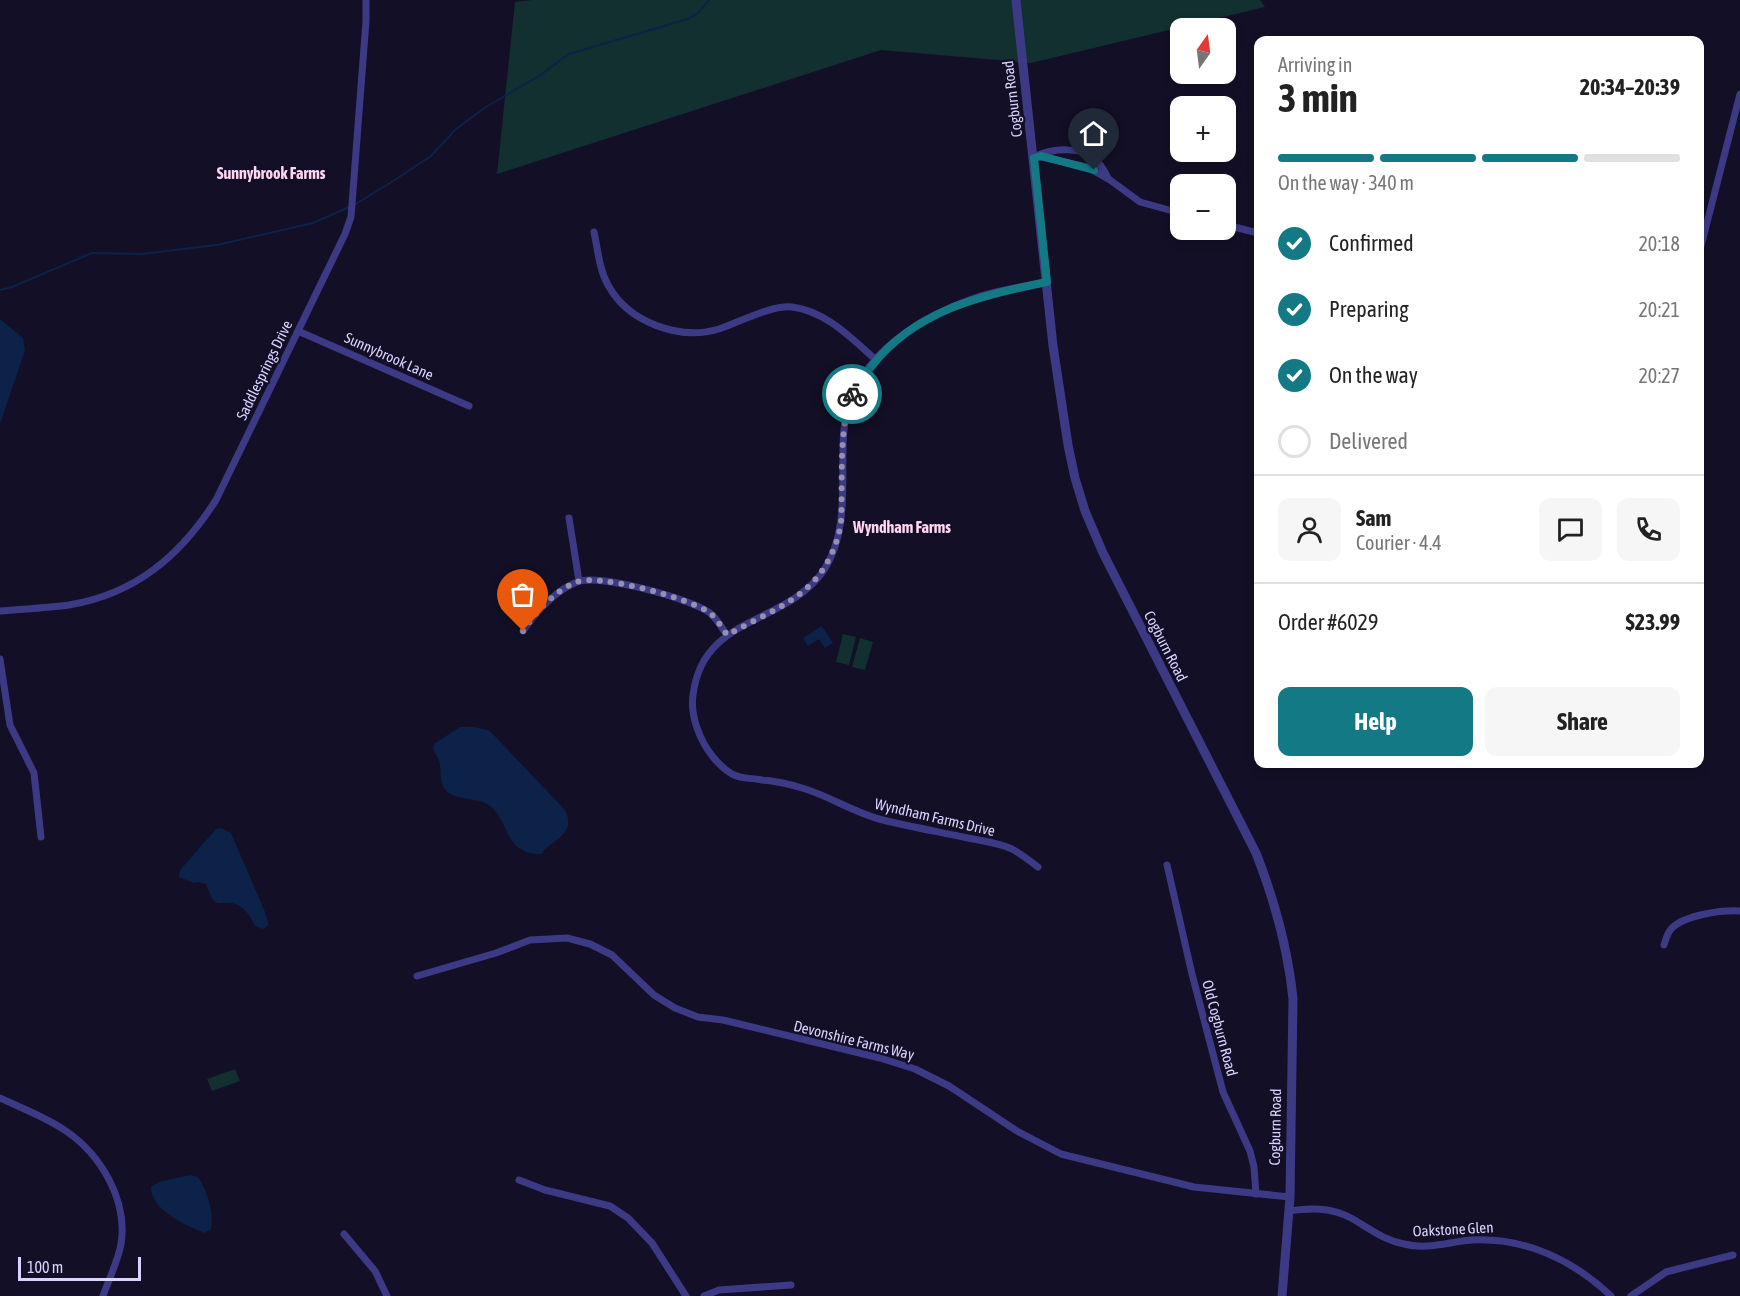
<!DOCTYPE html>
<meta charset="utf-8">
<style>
body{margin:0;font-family:"Asap Condensed",sans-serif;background:#f6f6f6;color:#222;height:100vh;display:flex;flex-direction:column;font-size:22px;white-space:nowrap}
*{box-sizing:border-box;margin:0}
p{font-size:20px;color:#767676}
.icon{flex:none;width:33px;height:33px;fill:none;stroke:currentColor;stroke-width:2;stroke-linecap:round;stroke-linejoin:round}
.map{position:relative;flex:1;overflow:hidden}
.drawer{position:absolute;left:1254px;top:36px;width:450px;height:732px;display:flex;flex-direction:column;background:#fff;border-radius:12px;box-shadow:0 3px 9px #0003}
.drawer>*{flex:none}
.needle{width:39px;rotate:14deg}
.fabs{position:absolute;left:1170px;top:18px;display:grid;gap:12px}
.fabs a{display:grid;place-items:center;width:66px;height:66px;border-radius:12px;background:#fff;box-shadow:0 3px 9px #0003;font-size:30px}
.scale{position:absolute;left:18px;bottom:15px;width:123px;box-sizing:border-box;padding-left:6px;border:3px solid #d9d4ff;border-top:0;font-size:16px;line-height:21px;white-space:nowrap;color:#d9d4ff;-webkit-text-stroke:4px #130f26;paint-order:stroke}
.pin{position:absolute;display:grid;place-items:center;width:51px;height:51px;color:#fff;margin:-62px -26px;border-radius:50% 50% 50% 0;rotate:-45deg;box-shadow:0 0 6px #0007}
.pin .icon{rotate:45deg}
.courier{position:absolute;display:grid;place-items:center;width:60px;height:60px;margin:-30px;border:4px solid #137a85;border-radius:50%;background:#fff;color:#222;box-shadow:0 2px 8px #0007}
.overview em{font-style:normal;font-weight:700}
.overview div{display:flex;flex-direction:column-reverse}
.overview{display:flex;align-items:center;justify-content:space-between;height:102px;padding:0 24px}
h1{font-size:39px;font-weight:700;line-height:45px}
.bar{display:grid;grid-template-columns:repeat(4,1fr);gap:9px 6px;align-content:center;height:72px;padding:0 24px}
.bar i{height:8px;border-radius:4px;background:#e0e0e0}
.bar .active{background:#137a85}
.bar p{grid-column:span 4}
.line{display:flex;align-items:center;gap:15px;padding:0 24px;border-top:2px solid #e0e0e0}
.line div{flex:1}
.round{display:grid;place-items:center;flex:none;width:63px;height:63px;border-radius:12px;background:#f6f6f6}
ol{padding:0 24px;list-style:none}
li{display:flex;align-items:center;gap:18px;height:66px}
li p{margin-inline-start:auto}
li .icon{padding:6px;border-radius:50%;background:#137a85;color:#fff;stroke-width:4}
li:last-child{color:#767676}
li i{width:33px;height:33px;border:3px solid #e0e0e0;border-radius:50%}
.button{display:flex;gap:12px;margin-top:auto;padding:12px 24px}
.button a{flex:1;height:69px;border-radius:12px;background:#137a85;color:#fff;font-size:24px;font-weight:700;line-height:69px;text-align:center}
.button a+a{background:#f6f6f6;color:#222}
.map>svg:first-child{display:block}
.green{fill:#12302f}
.water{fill:#0c2248}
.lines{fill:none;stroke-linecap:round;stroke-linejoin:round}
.stream{stroke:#0c2248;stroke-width:2}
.minor{stroke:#3d3a85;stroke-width:7}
.tertiary{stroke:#3d3a85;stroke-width:9}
.done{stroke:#948fb3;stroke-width:6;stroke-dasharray:0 10.8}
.route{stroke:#137a85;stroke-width:8}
.labels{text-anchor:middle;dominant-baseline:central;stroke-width:4.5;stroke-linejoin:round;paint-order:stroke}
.street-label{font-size:15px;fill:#d9d4ff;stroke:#130f26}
.neighbourhood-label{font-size:16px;font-weight:bold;fill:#ffd6f0;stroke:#130f26}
</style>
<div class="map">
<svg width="1740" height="1296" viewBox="0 0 1740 1296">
<rect width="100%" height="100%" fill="#130f26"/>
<!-- green -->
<g class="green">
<polygon points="532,0 1260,0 1265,7 1031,63 881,50 497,174 515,2"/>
<polygon points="843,634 856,637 849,665 836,662"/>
<polygon points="860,638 873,642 865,670 852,667"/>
<polygon points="235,1069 240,1081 212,1091 207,1079"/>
</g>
<!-- water -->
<g class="water">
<polygon points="0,319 23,338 25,350 0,424"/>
<polygon points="822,626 833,643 825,648 819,639 808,646 803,638"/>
<path d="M 460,727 L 474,727 L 490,731 L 565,810 C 577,835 553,838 541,854 C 502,854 510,817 487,804 C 474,797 453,801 444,788 C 439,780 442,769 439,761 C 438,757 434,753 433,748 L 434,744 Z"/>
<path d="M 221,828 L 231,833 L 265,912 L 268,922 L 268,926 L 263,929 L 255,926 C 251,917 243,904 231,903 C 227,902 222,904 217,903 L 212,899 L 206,884 L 199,882 L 194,883 L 179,877 L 180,870 L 216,829 Z"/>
<path d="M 190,1175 L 198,1177 C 207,1190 214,1212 211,1229 L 205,1233 C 186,1226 150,1209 151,1187 L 159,1182 Z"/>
</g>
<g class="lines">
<!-- stream -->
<g class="stream">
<polyline points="354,205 390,183 431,156 456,129 486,107 539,76 569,54 688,19 698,13 709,0"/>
<polyline points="0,290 12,287 92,253 141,254 217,245 313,223 349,207"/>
</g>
<!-- minor -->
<g class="minor">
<path d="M 1036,156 C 1054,148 1082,146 1097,161 C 1102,166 1105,172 1108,178"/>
<polyline points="1037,156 1087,167 1110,180 1140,202 1180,213"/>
<polyline points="1226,225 1258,233"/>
<path d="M 594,232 C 598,250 599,269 608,285 C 628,322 679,341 719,329 C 740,322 771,305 792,307 C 826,311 852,339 876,360"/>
<polyline points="1700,250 1740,94"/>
<polyline points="298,331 469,406"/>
<polyline points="569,518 579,581"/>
<path d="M 0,611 C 23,609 47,608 69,605 C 136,594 181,555 216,500 L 345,234 L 351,217 L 366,21 L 366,0"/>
<path d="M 523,631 C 537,611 554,591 577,582 C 598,573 692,599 710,613 C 717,619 722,628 727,635"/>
<polyline points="0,659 10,725 34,773 41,837"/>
<polyline points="1167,865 1192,974 1223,1092 1250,1151 1254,1167 1256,1194"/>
<path d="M 1038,867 C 1030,861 1021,854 1012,849 C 999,843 983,841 968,838 C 940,832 911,827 883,820 C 854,813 830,796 802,788 C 789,784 775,781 762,780 C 753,778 740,779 732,774 C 725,770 718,763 713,757 C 700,741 690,716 693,695 C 703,614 786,626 824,570 C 847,534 842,491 843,451 C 843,431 845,409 854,391 C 876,345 926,315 972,299 C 997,290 1022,287 1047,282"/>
<path d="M 1664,945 C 1666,939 1667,933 1672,928 C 1685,915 1722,910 1740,911"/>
<polyline points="417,976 496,953 530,940 567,938 590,944 612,955 654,995 675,1008 698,1017 723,1020 880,1058 915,1069 949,1086 1017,1131 1061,1154 1194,1187 1290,1197"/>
<path d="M 0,1098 C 21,1108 46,1117 66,1131 C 101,1155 128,1200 121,1244 C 118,1261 109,1279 103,1296"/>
<polyline points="519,1180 545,1190 610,1206 628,1218 652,1243 686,1296"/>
<path d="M 1289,1211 C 1310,1208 1331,1207 1351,1218 C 1369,1228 1383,1240 1404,1244 C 1427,1250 1448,1242 1471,1240 C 1525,1237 1573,1260 1611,1296"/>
<polyline points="344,1234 375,1271 387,1296"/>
<polyline points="704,1296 719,1290 791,1285"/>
<polyline points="1631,1296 1666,1272 1733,1255"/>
</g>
<!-- tertiary -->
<path class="tertiary" d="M 1016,0 L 1053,346 L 1068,445 L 1075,478 L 1085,511 L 1103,553 L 1256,853 C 1274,899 1288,949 1293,999 L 1290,1197 L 1282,1296"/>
</g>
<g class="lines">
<!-- done -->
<path class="done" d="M 523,631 C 537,611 554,591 577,582 C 598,573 692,599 710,613 C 717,619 722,628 727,635 C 782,605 827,593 841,524 C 843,484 838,431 852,394"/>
<!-- route -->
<path class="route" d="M 852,394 C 856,384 864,375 871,367 C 914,311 981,295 1047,282 L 1034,158 L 1041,156 L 1094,170"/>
</g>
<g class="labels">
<!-- street labels -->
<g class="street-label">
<text transform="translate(1012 99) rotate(-97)">Cogburn Road</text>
<text transform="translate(389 356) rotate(24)">Sunnybrook Lane</text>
<text transform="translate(264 370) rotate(-64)">Saddlesprings Drive</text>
<text transform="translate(1166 646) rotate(63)">Cogburn Road</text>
<text transform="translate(935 817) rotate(13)">Wyndham Farms Drive</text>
<text transform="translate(1220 1028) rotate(75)">Old Cogburn Road</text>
<text transform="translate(854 1040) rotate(14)">Devonshire Farms Way</text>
<text transform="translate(1275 1127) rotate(-89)">Cogburn Road</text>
<text transform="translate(1453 1229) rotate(-3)">Oakstone Glen</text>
</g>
<!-- neighbourhood labels -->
<g class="neighbourhood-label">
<text x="271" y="173">Sunnybrook Farms</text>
<text x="902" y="527">Wyndham Farms</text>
</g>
</g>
</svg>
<div class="fabs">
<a><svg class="needle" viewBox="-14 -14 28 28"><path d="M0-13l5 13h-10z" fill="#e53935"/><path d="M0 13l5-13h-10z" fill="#767676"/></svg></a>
<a>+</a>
<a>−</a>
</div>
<div class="scale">100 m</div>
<div class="pin" style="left:523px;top:631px;background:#ea580c"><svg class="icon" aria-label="bag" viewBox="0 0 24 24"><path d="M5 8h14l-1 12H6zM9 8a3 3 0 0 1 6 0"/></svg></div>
<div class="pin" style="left:1094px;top:170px;background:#1f2937"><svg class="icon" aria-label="home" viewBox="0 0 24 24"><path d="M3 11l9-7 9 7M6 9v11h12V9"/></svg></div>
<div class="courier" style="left:852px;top:394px"><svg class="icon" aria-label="bike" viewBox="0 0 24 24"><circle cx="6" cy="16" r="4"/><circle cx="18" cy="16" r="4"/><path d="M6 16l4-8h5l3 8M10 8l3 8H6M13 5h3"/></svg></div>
<section class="drawer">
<div class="overview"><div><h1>3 min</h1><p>Arriving in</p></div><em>20:34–20:39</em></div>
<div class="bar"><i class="active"></i><i class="active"></i><i class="active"></i><i></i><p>On the way · 340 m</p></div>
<ol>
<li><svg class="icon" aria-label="check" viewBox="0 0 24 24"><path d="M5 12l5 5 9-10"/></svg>Confirmed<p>20:18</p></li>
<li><svg class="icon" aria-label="check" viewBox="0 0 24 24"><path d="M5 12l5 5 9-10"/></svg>Preparing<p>20:21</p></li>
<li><svg class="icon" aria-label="check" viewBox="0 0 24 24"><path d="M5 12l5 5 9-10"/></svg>On the way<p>20:27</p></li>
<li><i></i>Delivered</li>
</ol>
<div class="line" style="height:108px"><a class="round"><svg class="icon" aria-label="person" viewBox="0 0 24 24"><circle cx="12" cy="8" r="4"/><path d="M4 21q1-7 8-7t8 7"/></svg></a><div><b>Sam</b><p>Courier · 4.4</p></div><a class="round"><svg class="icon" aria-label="chat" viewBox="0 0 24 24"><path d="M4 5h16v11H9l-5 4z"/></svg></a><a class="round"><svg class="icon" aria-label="phone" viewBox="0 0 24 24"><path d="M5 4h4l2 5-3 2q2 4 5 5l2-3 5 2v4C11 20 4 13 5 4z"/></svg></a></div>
<div class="line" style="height:78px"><div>Order #6029</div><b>$23.99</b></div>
<div class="button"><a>Help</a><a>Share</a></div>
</section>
</div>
